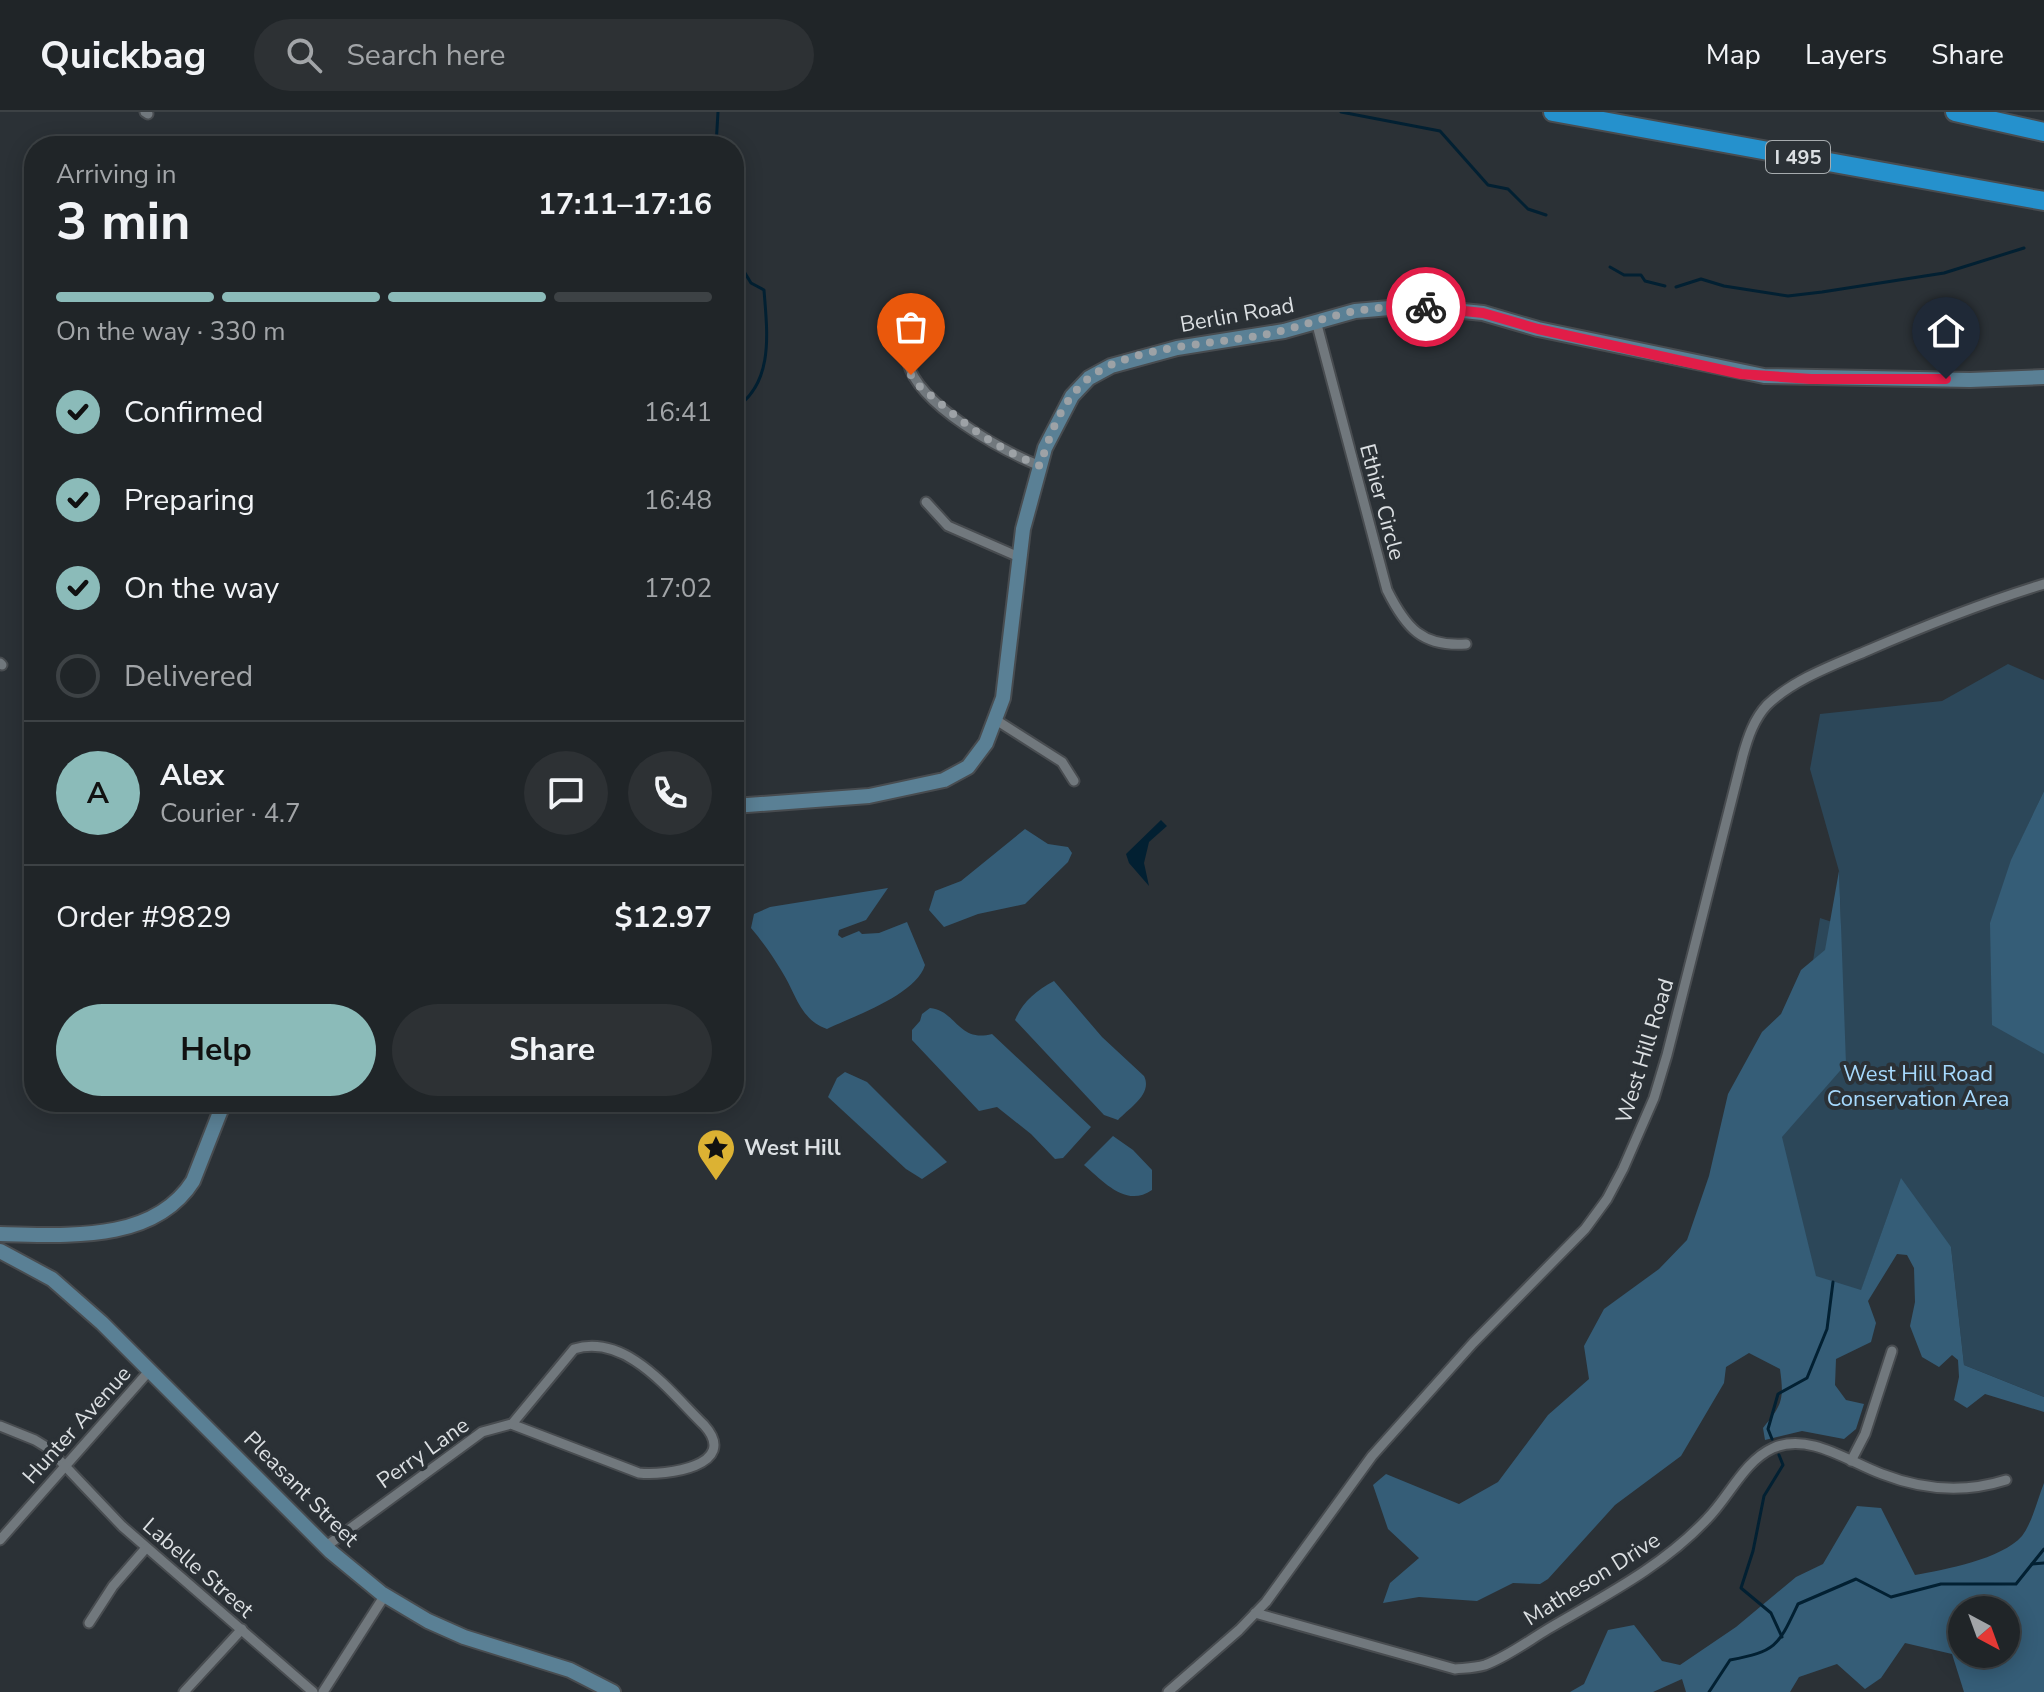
<!DOCTYPE html>
<meta charset="utf-8">
<style>
body{margin:0;font-family:"Nunito Sans",sans-serif;background:#2d3134;color:#f1f3f6;height:100vh;display:flex;flex-direction:column;font-size:30px;white-space:nowrap}
*{box-sizing:border-box;margin:0}
p{font-size:26px;color:#a2a5a8}
.icon{flex:none;width:44px;height:44px;fill:none;stroke:currentColor;stroke-width:2;stroke-linecap:round;stroke-linejoin:round}
.map{position:relative;flex:1;overflow:hidden}
.panel{position:absolute;left:24px;top:24px;width:720px;height:976px;display:flex;flex-direction:column;background:#202528;border-radius:32px;box-shadow:0 4px 20px #0003,0 0 0 2px #3d4245}
.panel>*{flex:none}
.needle{width:52px;rotate:139deg}
.tools{position:absolute;left:1948px;top:1484px;display:grid;gap:16px}
.tools a{display:grid;place-items:center;width:72px;height:72px;border-radius:50%;background:#202528;box-shadow:0 4px 20px #0003,0 0 0 2px #3d4245;font-size:40px}
.pin{position:absolute;display:grid;place-items:center;width:68px;height:68px;color:#fff;margin:-82px -34px;border-radius:50% 50% 50% 0;rotate:-45deg;box-shadow:0 0 8px #0007}
.pin .icon{rotate:45deg}
.courier{position:absolute;display:grid;place-items:center;width:80px;height:80px;margin:-40px;border:6px solid #e11d48;border-radius:50%;background:#fff;color:#222;box-shadow:0 2px 10px #0007}
.headline em{font-style:normal;font-weight:700}
.headline div{display:flex;flex-direction:column-reverse}
.headline{display:flex;align-items:center;justify-content:space-between;height:136px;padding:0 32px}
h1{font-size:52px;font-weight:700;line-height:60px}
.bar{display:grid;grid-template-columns:repeat(4,1fr);gap:12px 8px;align-content:center;height:96px;padding:0 32px}
.bar i{height:10px;border-radius:6px;background:#3d4245}
.bar .active{background:#8bbbb9}
.bar p{grid-column:span 4}
.line{display:flex;align-items:center;gap:20px;padding:0 32px;border-top:2px solid #3d4245}
.line div{flex:1}
.round{display:grid;place-items:center;flex:none;width:84px;height:84px;border-radius:42px;background:#2d3134}
ol{padding:0 32px;list-style:none}
li{display:flex;align-items:center;gap:24px;height:88px}
li p{margin-inline-start:auto}
li .icon{padding:8px;border-radius:50%;background:#8bbbb9;color:#111;stroke-width:4}
li:last-child{color:#a2a5a8}
li i{width:44px;height:44px;border:4px solid #3d4245;border-radius:50%}
.action{display:flex;gap:16px;margin-top:auto;padding:16px 32px}
.action a{flex:1;height:92px;border-radius:48px;background:#8bbbb9;color:#111;font-size:32px;font-weight:700;line-height:92px;text-align:center}
.action a+a{background:#2d3134;color:#f1f3f6}
header{display:flex;align-items:center;gap:48px;box-sizing:border-box;height:112px;padding:0 40px;background:#202528;border-bottom:2px solid #3d4245}
header strong{font-size:38px}
nav{display:flex;gap:44px;margin-inline-start:auto;font-size:28px}
.search{width:560px;height:72px;background:#2d3134;display:flex;align-items:center;gap:20px;box-sizing:border-box;padding:0 28px;border-radius:44px;color:#a2a5a8;font-size:30px}
.map>svg:first-child{display:block}
.green{fill:#2c4759}
.forest{fill:#355d77;fill-rule:evenodd}
.water{fill:#022032}
.lines{fill:none;stroke-linecap:round;stroke-linejoin:round}
.stream{stroke:#022032;stroke-width:3}
.street-casing{stroke:#484c50;stroke-width:13}
.secondary-casing{stroke:#484c50;stroke-width:18}
.highway-casing{stroke:#484c50;stroke-width:22}
.street{stroke:#71787d;stroke-width:9}
.secondary{stroke:#5a8095;stroke-width:14}
.highway{stroke:#2591cd;stroke-width:18}
.done{stroke:#9da2a6;stroke-width:8;stroke-dasharray:0 14.4}
.route{stroke:#e11d48;stroke-width:10}
.labels{text-anchor:middle;dominant-baseline:central;stroke-width:8;stroke-linejoin:round;paint-order:stroke}
.shield{fill:#2b3136;stroke:#a6abae;stroke-width:2}
.shield-label{font-size:20px;font-weight:bold;fill:#dbdfe2}
.street-label{font-size:22px;fill:#dbdfe2;stroke:#2b3136}
.park-label{font-size:22px;fill:#a6d9fd;stroke:#2b3136}
.poi-label{font-size:22px;font-weight:bold;fill:#dbdfe2;stroke:#2b3136;text-anchor:start}
</style>
<header>
<strong>Quickbag</strong>
<div class="search"><svg class="icon" aria-label="search" viewBox="0 0 24 24"><circle cx="10" cy="10" r="6"/><path d="M15 15l6 6"/></svg>Search here</div>
<nav><a>Map</a><a>Layers</a><a>Share</a></nav>
</header>
<div class="map">
<svg width="2044" height="1580" viewBox="0 0 2044 1580">
<rect width="100%" height="100%" fill="#2b3136"/>
<!-- green -->
<polygon class="green" points="2008,552 2044,568 2044,679 2018,734 2044,722 2044,1285 1964,1253 1951,1135 1889,1100 1861,1179 1819,1166 1801,1181 1743,1028 1810,867 1820,806 1841,813 1839,759 1810,657 1820,602 1942,589"/>
<!-- forest -->
<g class="forest">
<polygon points="2044,679 2044,942 1992,913 1990,811 2011,748"/>
<polygon points="1025,717 1048,732 1068,735 1072,741 1068,750 1025,792 978,802 944,815 929,798 935,779 961,769"/>
<path d="M 1839,759 L 1846,952 L 1782,1025 L 1816,1164 L 1861,1178 L 1901,1066 L 1951,1135 L 1964,1253 L 2044,1285 L 2044,1300 L 1985,1282 L 1967,1296 L 1954,1288 L 1959,1265 L 1958,1248 L 1952,1243 L 1939,1255 L 1922,1245 L 1910,1214 L 1915,1190 L 1914,1156 L 1907,1143 L 1897,1142 L 1868,1189 L 1876,1211 L 1871,1230 L 1836,1247 L 1835,1273 L 1846,1288 L 1864,1292 L 1856,1317 L 1844,1327 L 1802,1319 L 1765,1328 L 1763,1316 C 1783,1292 1784,1287 1780,1257 L 1749,1241 L 1726,1255 L 1724,1271 L 1681,1344 L 1615,1393 L 1548,1467 L 1540,1472 L 1513,1471 L 1477,1489 L 1419,1485 L 1383,1491 L 1390,1471 L 1419,1446 L 1388,1417 L 1373,1373 L 1386,1362 L 1459,1392 L 1498,1370 L 1548,1303 L 1589,1267 L 1584,1234 L 1604,1197 L 1659,1157 L 1687,1128 L 1709,1064 L 1728,982 L 1762,920 L 1781,902 L 1801,858 L 1825,838 Z"/>
<path d="M 888,776 L 866,808 L 839,818 L 838,823 L 842,826 L 859,819 L 862,822 L 879,821 L 907,810 L 925,853 C 916,883 854,904 827,917 C 799,907 796,881 781,858 C 772,843 762,829 751,816 L 754,802 L 770,795 Z"/>
<path d="M 1054,869 L 1102,925 L 1144,964 C 1153,982 1129,996 1118,1008 L 1104,1003 L 1015,908 C 1023,889 1036,879 1054,869 Z"/>
<path d="M 930,896 C 956,898 958,931 992,922 L 1091,1015 L 1063,1046 L 1055,1047 L 1031,1022 L 997,995 L 979,999 L 912,928 L 912,918 L 920,909 L 922,902 Z"/>
<polygon points="845,960 867,970 947,1050 922,1067 906,1057 828,985 837,966"/>
<path d="M 1113,1024 L 1133,1038 L 1152,1058 L 1152,1078 C 1126,1096 1104,1070 1084,1053 Z"/>
<path d="M 2044,1371 L 2044,1580 L 1964,1580 L 1952,1542 L 1905,1531 L 1881,1566 L 1865,1577 L 1837,1552 L 1799,1565 L 1790,1580 L 1686,1580 L 1682,1567 L 1653,1580 L 1570,1580 L 1584,1572 L 1608,1518 L 1634,1513 L 1662,1549 L 1680,1553 L 1736,1515 L 1796,1465 L 1823,1452 L 1857,1394 L 1881,1396 L 1915,1463 C 1944,1458 2002,1447 2022,1424 C 2032,1411 2038,1386 2044,1371 ZM 1962,1498 L 2006,1498 L 2006,1542 L 1962,1542 Z"/>
</g>
<!-- water -->
<polygon class="water" points="1161,708 1167,714 1149,730 1144,751 1149,774 1129,751 1126,742"/>
<g class="lines">
<!-- stream -->
<g class="stream">
<polyline points="1341,0 1440,19 1488,73 1508,77 1528,97 1546,103"/>
<polyline points="716,34 718,0"/>
<path d="M 734,143 L 751,171 L 764,178 C 767,219 775,271 734,297"/>
<polyline points="1610,155 1624,163 1641,163 1645,169 1665,174"/>
<polyline points="1676,175 1701,167 1724,174 1788,184 1822,180 1944,161 2024,136"/>
<polyline points="1772,1327 1768,1317 1778,1282 1807,1266 1827,1217 1833,1170"/>
<polyline points="1779,1343 1783,1353 1764,1384 1753,1439 1741,1476 1771,1501 1782,1525"/>
<polyline points="2032,1452 2044,1451"/>
<path d="M 1709,1580 L 1730,1548 C 1777,1539 1778,1534 1798,1492 L 1856,1467 L 1891,1485 L 1941,1472 L 2016,1472 L 2044,1437"/>
</g>
<defs>
<g id="street">
<polyline points="145,0 148,2"/>
<path d="M 1316,209 L 1387,478 C 1406,516 1422,535 1466,532"/>
<path d="M 908,251 C 919,293 1001,338 1040,354"/>
<polyline points="926,390 948,414 1019,445"/>
<polyline points="0,551 2,553"/>
<polyline points="996,608 1062,650 1074,669"/>
<polyline points="0,1314 35,1328 48,1336 122,1414 313,1580"/>
<polyline points="1851,1349 1865,1322 1892,1239"/>
<polyline points="0,1428 150,1258"/>
<path d="M 325,1435 L 482,1320 L 511,1312 L 639,1361 C 665,1364 741,1354 704,1313 C 670,1280 627,1221 574,1237 L 512,1312"/>
<path d="M 1255,1501 L 1455,1557 C 1465,1556 1475,1556 1485,1553 C 1507,1545 1528,1529 1548,1517 C 1604,1484 1662,1455 1707,1407 C 1729,1385 1744,1349 1773,1336 C 1809,1320 1849,1350 1882,1362 C 1923,1378 1965,1381 2006,1368"/>
<polyline points="89,1511 113,1474 146,1436"/>
<polyline points="184,1580 242,1517"/>
<polyline points="323,1580 385,1483"/>
<path d="M 1168,1580 L 1239,1518 L 1266,1490 L 1372,1344 L 1473,1231 L 1585,1117 L 1607,1087 L 1623,1057 L 1654,986 L 1667,943 L 1743,643 C 1748,625 1754,607 1767,593 C 1793,568 1831,554 1864,540 C 1924,514 1982,491 2044,472"/>
</g>
<g id="secondary">
<polyline points="734,694 869,684 944,668 968,655 986,631 1003,586 1023,417 1045,336 1072,284 1089,266 1111,254 1177,236 1284,219 1355,199 1413,194 1483,201 1538,217 1764,264 1970,268 2044,265"/>
<path d="M 0,1122 C 64,1123 153,1132 193,1069 L 224,990"/>
<polyline points="0,1139 52,1167 102,1211 330,1439 381,1481 428,1509 464,1525 570,1558 613,1580"/>
</g>
<g id="highway">
<polyline points="1553,0 2044,89"/>
<polyline points="1955,0 2044,20"/>
</g>
</defs>
<!-- street casing -->
<use href="#street" class="street-casing"/>
<!-- secondary casing -->
<use href="#secondary" class="secondary-casing"/>
<!-- highway casing -->
<use href="#highway" class="highway-casing"/>
<!-- street -->
<use href="#street" class="street"/>
<!-- secondary -->
<use href="#secondary" class="secondary"/>
<!-- highway -->
<use href="#highway" class="highway"/>
</g>
<g class="lines">
<!-- done -->
<path class="done" d="M 911,263 L 917,272 C 960,308 987,332 1040,354 C 1051,319 1064,282 1096,261 C 1135,235 1211,232 1257,224 C 1288,219 1316,208 1346,201 C 1373,195 1399,194 1426,195"/>
<!-- route -->
<polyline class="route" points="1426,195 1483,201 1538,217 1741,262 1811,267 1946,267"/>
</g>
<!-- icons -->
<defs>
<symbol id="sight-pin" viewBox="-11 -11 22 30"><path d="M0 17L-7.5 6A9.5 9.5 0 1 1 7.5 6Z" fill="#dcb233" stroke="#2b3136"/><path d="M0-6L1.8-2.2L6-1.7L2.9 1.2L3.7 5.4L0 3.3L-3.7 5.4L-2.9 1.2L-6-1.7L-1.8-2.2Z" fill="#111"/></symbol>
</defs>
<g fill-rule="evenodd">
<use href="#sight-pin" x="694" y="1014" width="44" height="60"/>
</g>
<g class="labels">
<!-- shield labels -->
<rect class="shield" x="1766" y="29" width="64" height="32" rx="6"/>
<g class="shield-label">
<text x="1798" y="45">I 495</text>
</g>
<!-- street labels -->
<g class="street-label">
<text transform="translate(1237 203) rotate(-10)">Berlin Road</text>
<text transform="translate(1382 390) rotate(75)">Ethier Circle</text>
<text transform="translate(1645 939) rotate(-73)">West Hill Road</text>
<text transform="translate(77 1313) rotate(-48)">Hunter Avenue</text>
<text transform="translate(423 1341) rotate(-35)">Perry Lane</text>
<text transform="translate(301 1377) rotate(45)">Pleasant Street</text>
<text transform="translate(198 1456) rotate(41)">Labelle Street</text>
<text transform="translate(1592 1467) rotate(-32)">Matheson Drive</text>
</g>
<!-- park labels -->
<g class="park-label">
<text x="1918" y="962">West Hill Road<tspan x="1918" dy="25">Conservation Area</tspan></text>
</g>
<!-- poi labels -->
<g class="poi-label">
<text x="744" y="1036">West Hill</text>
</g>
</g>
</svg>
<div class="tools">
<a><svg class="needle" viewBox="-14 -14 28 28"><path d="M0-13l5 13h-10z" fill="#e53935"/><path d="M0 13l5-13h-10z" fill="#a2a5a8"/></svg></a>
</div>
<div class="pin" style="left:911px;top:263px;background:#ea580c"><svg class="icon" aria-label="bag" viewBox="0 0 24 24"><path d="M5 8h14l-1 12H6zM9 8a3 3 0 0 1 6 0"/></svg></div>
<div class="pin" style="left:1946px;top:267px;background:#1f2937"><svg class="icon" aria-label="home" viewBox="0 0 24 24"><path d="M3 11l9-7 9 7M6 9v11h12V9"/></svg></div>
<div class="courier" style="left:1426px;top:195px"><svg class="icon" aria-label="bike" viewBox="0 0 24 24"><circle cx="6" cy="16" r="4"/><circle cx="18" cy="16" r="4"/><path d="M6 16l4-8h5l3 8M10 8l3 8H6M13 5h3"/></svg></div>
<section class="panel">
<div class="headline"><div><h1>3 min</h1><p>Arriving in</p></div><em>17:11–17:16</em></div>
<div class="bar"><i class="active"></i><i class="active"></i><i class="active"></i><i></i><p>On the way · 330 m</p></div>
<ol>
<li><svg class="icon" aria-label="check" viewBox="0 0 24 24"><path d="M5 12l5 5 9-10"/></svg>Confirmed<p>16:41</p></li>
<li><svg class="icon" aria-label="check" viewBox="0 0 24 24"><path d="M5 12l5 5 9-10"/></svg>Preparing<p>16:48</p></li>
<li><svg class="icon" aria-label="check" viewBox="0 0 24 24"><path d="M5 12l5 5 9-10"/></svg>On the way<p>17:02</p></li>
<li><i></i>Delivered</li>
</ol>
<div class="line" style="height:144px"><b class="round" style="background:#8bbbb9;color:#111">A</b><div><b>Alex</b><p>Courier · 4.7</p></div><a class="round"><svg class="icon" aria-label="chat" viewBox="0 0 24 24"><path d="M4 5h16v11H9l-5 4z"/></svg></a><a class="round"><svg class="icon" aria-label="phone" viewBox="0 0 24 24"><path d="M5 4h4l2 5-3 2q2 4 5 5l2-3 5 2v4C11 20 4 13 5 4z"/></svg></a></div>
<div class="line" style="height:104px"><div>Order #9829</div><b>$12.97</b></div>
<div class="action"><a>Help</a><a>Share</a></div>
</section>
</div>
